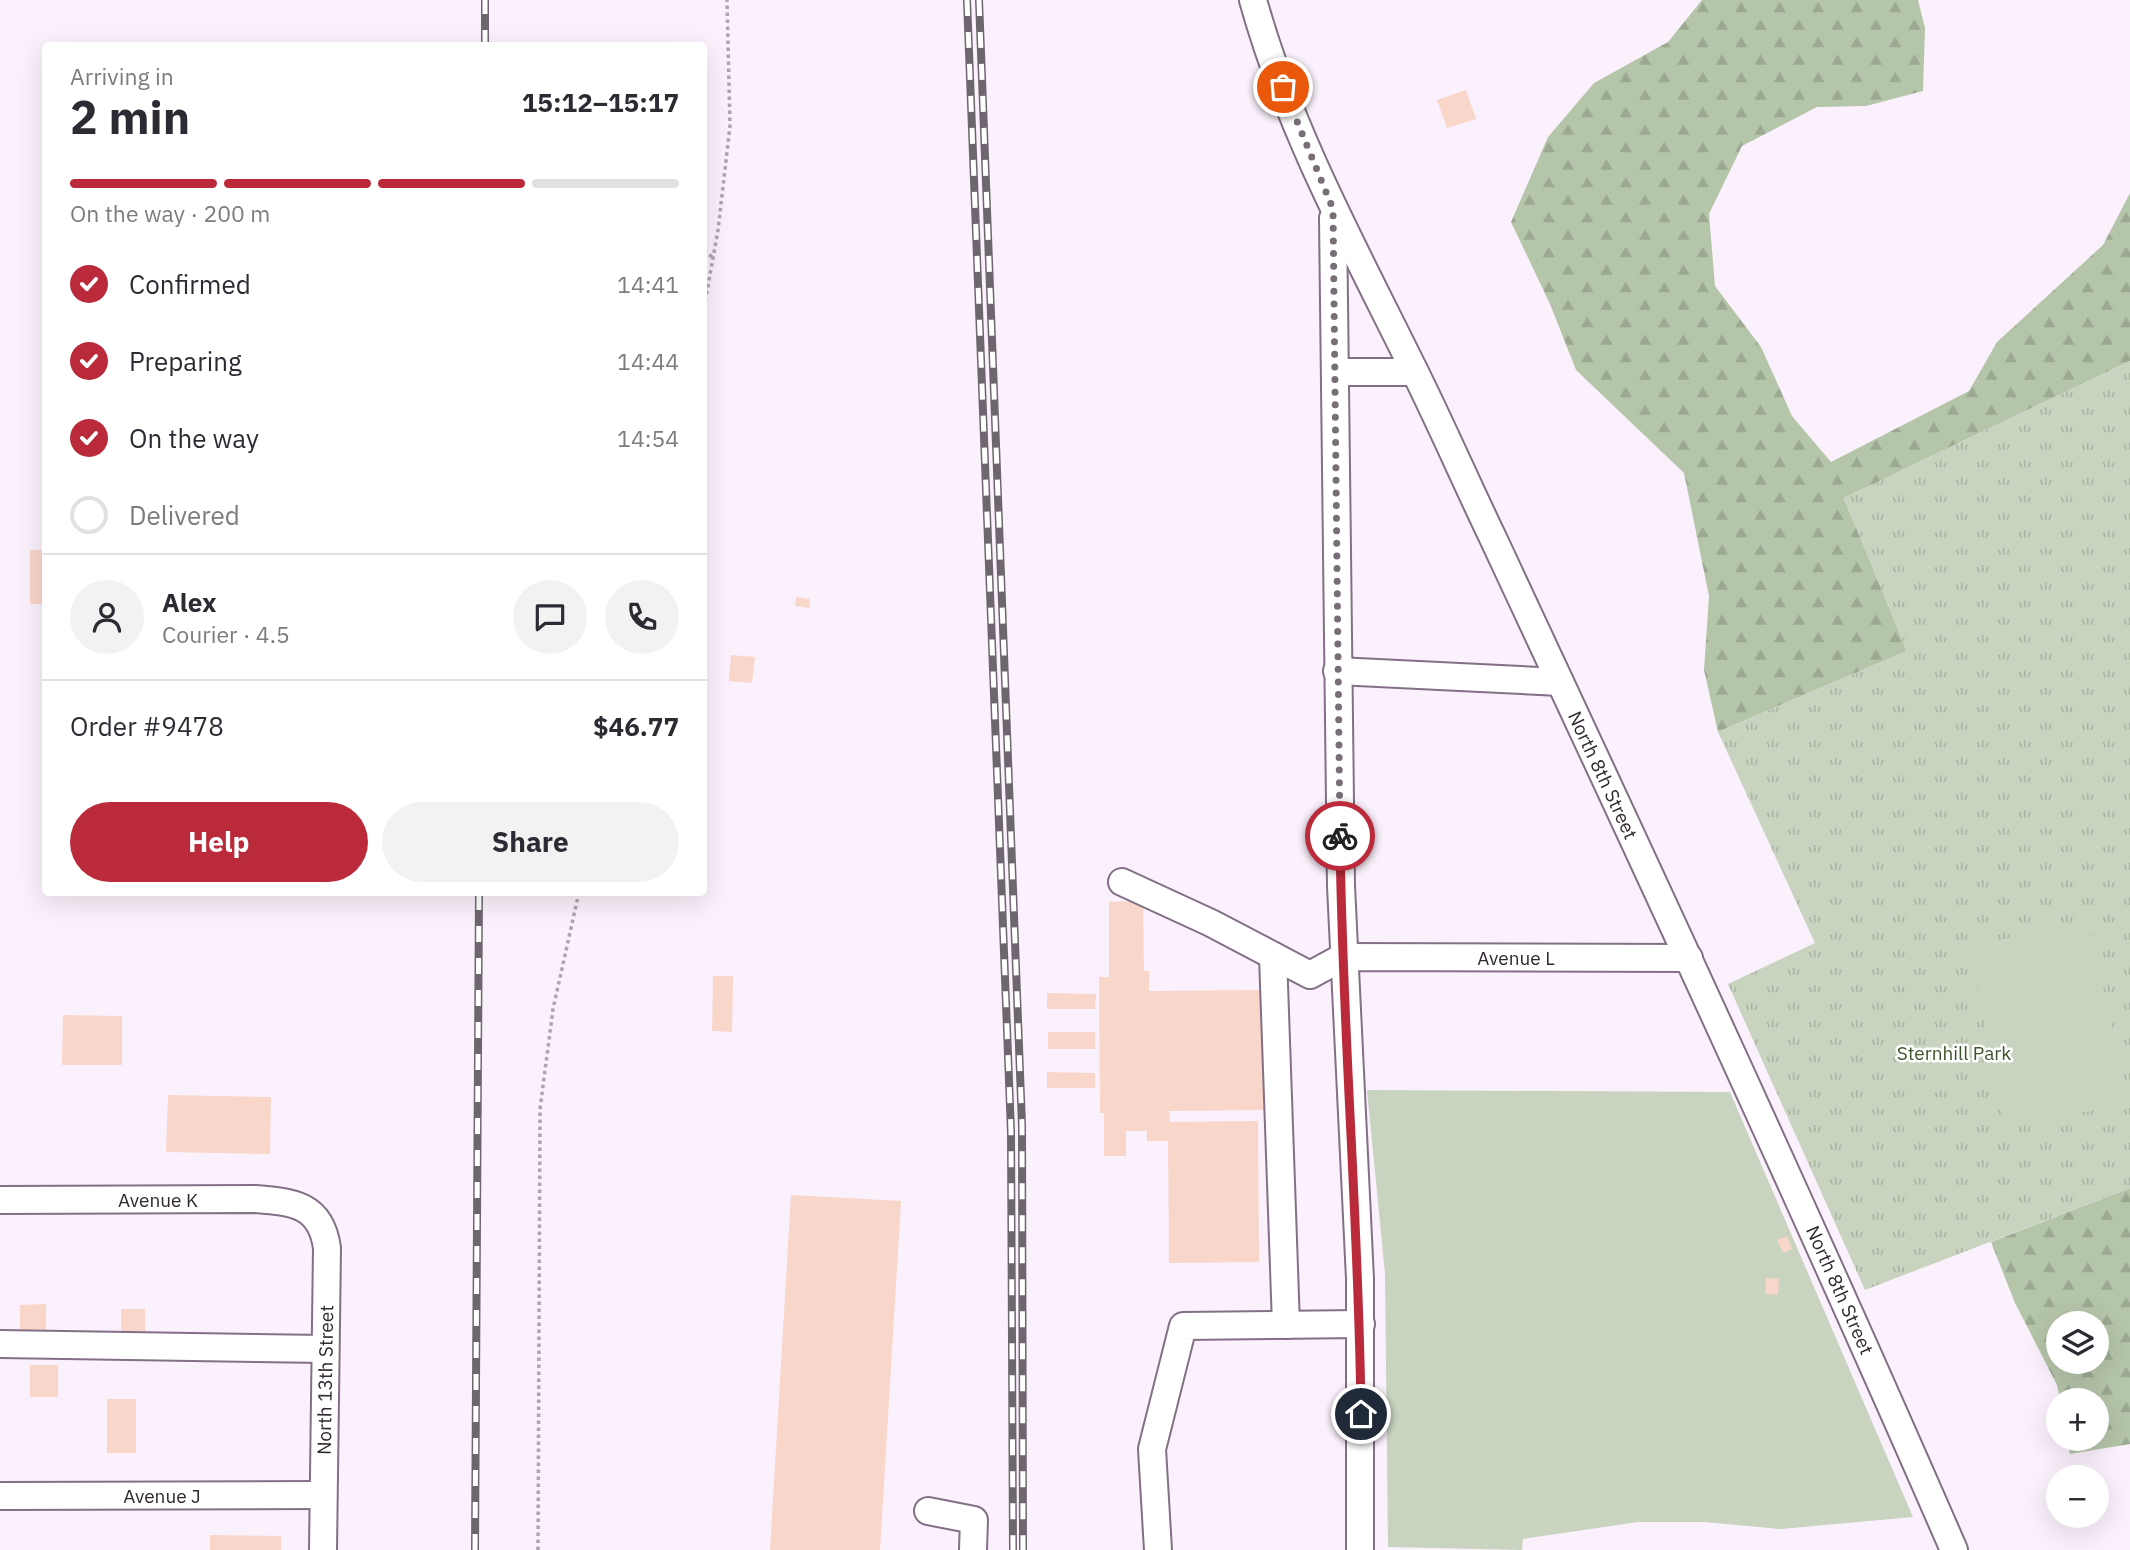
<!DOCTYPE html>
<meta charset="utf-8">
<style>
body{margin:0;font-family:"IBM Plex Sans",sans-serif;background:#f2f2f3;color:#2b2b33;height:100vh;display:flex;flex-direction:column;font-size:26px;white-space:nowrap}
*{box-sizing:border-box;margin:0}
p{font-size:23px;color:#7c7c81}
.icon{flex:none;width:38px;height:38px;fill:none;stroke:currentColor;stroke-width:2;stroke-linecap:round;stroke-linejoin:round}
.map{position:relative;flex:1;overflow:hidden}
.drawer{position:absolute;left:42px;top:42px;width:665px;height:854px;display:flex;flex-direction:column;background:#fff;border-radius:7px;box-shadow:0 7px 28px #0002}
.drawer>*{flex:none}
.buttons{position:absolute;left:2046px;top:1311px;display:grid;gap:14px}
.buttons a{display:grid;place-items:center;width:63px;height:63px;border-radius:50%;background:#fff;box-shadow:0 7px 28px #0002;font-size:35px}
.pin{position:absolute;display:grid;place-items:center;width:60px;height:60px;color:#fff;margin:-30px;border:4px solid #fff;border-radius:50%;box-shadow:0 2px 7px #0007}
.courier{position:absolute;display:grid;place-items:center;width:70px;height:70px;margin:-35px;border:5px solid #bb2a3b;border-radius:50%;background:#fff;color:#222;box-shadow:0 2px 9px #0007}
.head em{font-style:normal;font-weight:700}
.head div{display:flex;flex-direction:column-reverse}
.head{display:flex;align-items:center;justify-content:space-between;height:119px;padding:0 28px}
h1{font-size:46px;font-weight:700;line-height:52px}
.bar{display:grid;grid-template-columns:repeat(4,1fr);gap:10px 7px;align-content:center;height:84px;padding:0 28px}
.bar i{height:9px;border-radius:5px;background:#e1e1e2}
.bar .active{background:#bb2a3b}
.bar p{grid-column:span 4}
.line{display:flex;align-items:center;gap:18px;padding:0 28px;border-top:2px solid #e1e1e2}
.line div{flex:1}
.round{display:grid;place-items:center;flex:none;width:74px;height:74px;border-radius:37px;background:#f2f2f3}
ol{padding:0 28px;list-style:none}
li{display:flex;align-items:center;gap:21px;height:77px}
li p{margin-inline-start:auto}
li .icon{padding:7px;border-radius:50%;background:#bb2a3b;color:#fff;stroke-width:4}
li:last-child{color:#7c7c81}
li i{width:38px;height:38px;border:4px solid #e1e1e2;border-radius:50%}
.primary-button{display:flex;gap:14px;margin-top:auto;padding:14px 28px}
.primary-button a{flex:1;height:80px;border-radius:42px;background:#bb2a3b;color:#fff;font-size:28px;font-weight:700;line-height:80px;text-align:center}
.primary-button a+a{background:#f2f2f3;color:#2b2b33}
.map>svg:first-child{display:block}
.forest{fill:url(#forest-firs);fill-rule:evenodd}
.park{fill:url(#park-tufts)}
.pitch{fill:#c8d4bf}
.building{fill:#f9d6ca}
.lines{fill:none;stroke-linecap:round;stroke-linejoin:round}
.minor-casing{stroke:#836f86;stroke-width:30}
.path{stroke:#ada4ae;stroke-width:3.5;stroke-dasharray:3.5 3.5;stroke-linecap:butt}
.minor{stroke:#fff;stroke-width:26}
.rail-casing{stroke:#6e666f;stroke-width:8}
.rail{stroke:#fff;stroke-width:5;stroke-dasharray:16;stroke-linecap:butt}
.done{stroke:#776e78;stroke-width:7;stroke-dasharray:0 12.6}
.route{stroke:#bb2a3b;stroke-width:9}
.labels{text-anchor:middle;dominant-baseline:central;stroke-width:5;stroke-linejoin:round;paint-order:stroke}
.street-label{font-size:19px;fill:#302831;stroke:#fff}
.park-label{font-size:19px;fill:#3c5328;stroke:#fff}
</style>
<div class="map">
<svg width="2130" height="1550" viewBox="0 0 2130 1550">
<defs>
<pattern id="forest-firs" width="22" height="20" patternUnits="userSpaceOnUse" patternTransform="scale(1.75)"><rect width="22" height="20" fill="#b5c5a9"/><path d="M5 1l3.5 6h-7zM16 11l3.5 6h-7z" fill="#9ca992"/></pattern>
<pattern id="park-tufts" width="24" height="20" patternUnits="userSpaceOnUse" patternTransform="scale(1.75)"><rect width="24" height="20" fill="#c8d4bf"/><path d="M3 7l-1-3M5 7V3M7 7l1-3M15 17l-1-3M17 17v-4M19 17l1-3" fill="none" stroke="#acb6a5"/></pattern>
</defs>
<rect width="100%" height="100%" fill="#fbf1fc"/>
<!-- forest -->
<g class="forest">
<polygon points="1702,0 1918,0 1925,28 1923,91 1866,106 1817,107 1742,146 1709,214 1715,286 1761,347 1792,416 1831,462 1969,391 1997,342 2103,245 2130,193 2130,361 1844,498 1907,651 1718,732 1704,670 1709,596 1684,473 1576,370 1550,304 1511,222 1548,137 1594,83 1668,42"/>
<path d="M 2130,1188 L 2130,1444 L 2070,1454 L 2067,1439 L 2096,1438 L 2096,1400 L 2060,1400 L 2057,1385 L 2015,1303 L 1991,1242 ZM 2058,1323 L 2096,1323 L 2096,1362 L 2058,1362 Z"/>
</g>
<!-- park -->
<polygon class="park" points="2130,361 2130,1188 1865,1290 1728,984 1815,943 1718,732 1907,651 1844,498"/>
<!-- pitch -->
<g class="pitch">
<polygon points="2090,922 2127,1103 2006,1128 1969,946"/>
<polygon points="1367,1090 1730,1092 1913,1517 1781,1529 1704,1522 1638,1522 1523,1539 1522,1550 1388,1547 1385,1274"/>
</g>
<!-- building -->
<g class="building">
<polygon points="1466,90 1476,119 1447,128 1437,100"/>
<rect x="30" y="550" width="16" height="54"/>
<polygon points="796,597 810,599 809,608 795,606"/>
<polygon points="731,655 755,657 752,683 729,681"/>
<polygon points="1143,901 1144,971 1149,971 1149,991 1266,990 1266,1110 1169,1111 1170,1122 1258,1121 1259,1262 1169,1263 1168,1141 1147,1141 1147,1131 1126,1131 1126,1156 1104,1156 1104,1113 1100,1113 1099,977 1109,977 1109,902"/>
<polygon points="713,976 733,976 732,1032 712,1031"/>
<polygon points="1047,993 1096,994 1095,1009 1047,1009"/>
<polygon points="63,1015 122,1016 122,1065 62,1065"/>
<rect x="1048" y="1032" width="47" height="17"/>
<polygon points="1047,1072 1095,1073 1095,1088 1047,1088"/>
<polygon points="168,1095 271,1097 270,1154 166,1152"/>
<polygon points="791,1195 901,1201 880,1550 770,1550"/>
<polygon points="1787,1236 1792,1249 1783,1253 1777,1240"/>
<polygon points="1766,1278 1779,1279 1778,1295 1765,1294"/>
<polygon points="46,1304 46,1330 20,1330 20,1305"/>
<rect x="121" y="1309" width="24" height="25"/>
<rect x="30" y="1365" width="28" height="32"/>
<rect x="107" y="1399" width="29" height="54"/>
<polygon points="210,1535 281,1536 281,1550 210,1550"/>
</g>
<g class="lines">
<defs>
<g id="minor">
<path d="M 1253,0 C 1289,130 1354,248 1413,368 C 1441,424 1466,482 1493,538 C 1650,874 1806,1210 1954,1550"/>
<polyline points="1333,218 1341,886 1360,1279 1360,1550"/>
<polyline points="1336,372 1415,372"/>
<polyline points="1337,671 1560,682"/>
<polyline points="1122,882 1211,923 1310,975 1343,957 1689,958"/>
<polyline points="1273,956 1286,1325"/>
<path d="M 0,1200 L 255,1199 C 293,1202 321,1204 327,1248 L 323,1550"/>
<polyline points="0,1344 325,1349"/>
<polyline points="0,1496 323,1495"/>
<polyline points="928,1511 974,1520 973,1550"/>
<polyline points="1158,1550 1152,1449 1183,1326 1361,1324"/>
</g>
</defs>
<!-- minor casing -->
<use href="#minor" class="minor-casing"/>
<!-- path -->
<g class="path">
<polyline points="704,250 712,257"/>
<polyline points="704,308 718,230 730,126 727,0"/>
<polyline points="538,1550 540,1109 553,1009 579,892"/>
</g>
<!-- minor -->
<use href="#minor" class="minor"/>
<defs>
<g id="rail">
<polyline points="967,0 1011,1132 1013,1550"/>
<polyline points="979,0 1022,1125 1023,1550"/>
<polyline points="485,46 485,0"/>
<polyline points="475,1550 479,892"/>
</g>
</defs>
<!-- rail casing -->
<use href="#rail" class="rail-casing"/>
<!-- rail -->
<use href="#rail" class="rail"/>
</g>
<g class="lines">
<!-- done -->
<polyline class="done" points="1283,87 1333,209 1340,836"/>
<!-- route -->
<path class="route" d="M 1340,836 C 1342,1029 1359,1221 1361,1414"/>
</g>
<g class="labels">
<!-- street labels -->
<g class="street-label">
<text transform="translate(1603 775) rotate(65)">North 8th Street</text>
<text x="1516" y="958">Avenue L</text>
<text x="158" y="1200">Avenue K</text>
<text transform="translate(1840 1290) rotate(66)">North 8th Street</text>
<text transform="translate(325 1380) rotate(-89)">North 13th Street</text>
<text x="162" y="1496">Avenue J</text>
</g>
<!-- park labels -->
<g class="park-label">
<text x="1954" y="1053">Sternhill Park</text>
</g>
</g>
</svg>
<div class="buttons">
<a><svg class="icon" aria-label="layers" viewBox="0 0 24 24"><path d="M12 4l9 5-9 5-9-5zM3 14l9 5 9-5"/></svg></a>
<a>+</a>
<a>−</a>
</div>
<div class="pin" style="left:1283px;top:87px;background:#ea580c"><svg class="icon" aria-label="bag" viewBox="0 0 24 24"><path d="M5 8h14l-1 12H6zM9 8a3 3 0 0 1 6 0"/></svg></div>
<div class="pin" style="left:1361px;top:1414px;background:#1f2937"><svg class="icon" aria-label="home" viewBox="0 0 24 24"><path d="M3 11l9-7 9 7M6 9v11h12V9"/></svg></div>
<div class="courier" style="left:1340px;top:836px"><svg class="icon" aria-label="bike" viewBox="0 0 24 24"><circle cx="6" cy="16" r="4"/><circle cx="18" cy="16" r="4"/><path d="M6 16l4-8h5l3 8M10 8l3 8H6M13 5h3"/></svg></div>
<section class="drawer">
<div class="head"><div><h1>2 min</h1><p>Arriving in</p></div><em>15:12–15:17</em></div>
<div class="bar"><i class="active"></i><i class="active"></i><i class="active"></i><i></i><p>On the way · 200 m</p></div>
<ol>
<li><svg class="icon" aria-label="check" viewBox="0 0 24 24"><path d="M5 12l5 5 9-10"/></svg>Confirmed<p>14:41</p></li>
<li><svg class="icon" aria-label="check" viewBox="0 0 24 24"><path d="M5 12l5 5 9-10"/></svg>Preparing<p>14:44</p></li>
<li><svg class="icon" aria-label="check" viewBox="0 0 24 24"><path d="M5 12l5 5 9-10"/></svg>On the way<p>14:54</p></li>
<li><i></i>Delivered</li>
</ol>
<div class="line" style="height:126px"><a class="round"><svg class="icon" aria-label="person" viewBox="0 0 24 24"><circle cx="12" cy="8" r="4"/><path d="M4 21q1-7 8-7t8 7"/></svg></a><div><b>Alex</b><p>Courier · 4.5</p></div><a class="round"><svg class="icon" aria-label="chat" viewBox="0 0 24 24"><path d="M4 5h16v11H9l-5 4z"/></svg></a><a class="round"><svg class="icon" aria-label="phone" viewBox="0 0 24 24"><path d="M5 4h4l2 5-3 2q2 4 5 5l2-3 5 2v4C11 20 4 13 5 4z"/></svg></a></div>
<div class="line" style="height:91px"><div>Order #9478</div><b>$46.77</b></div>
<div class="primary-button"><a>Help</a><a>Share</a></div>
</section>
</div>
